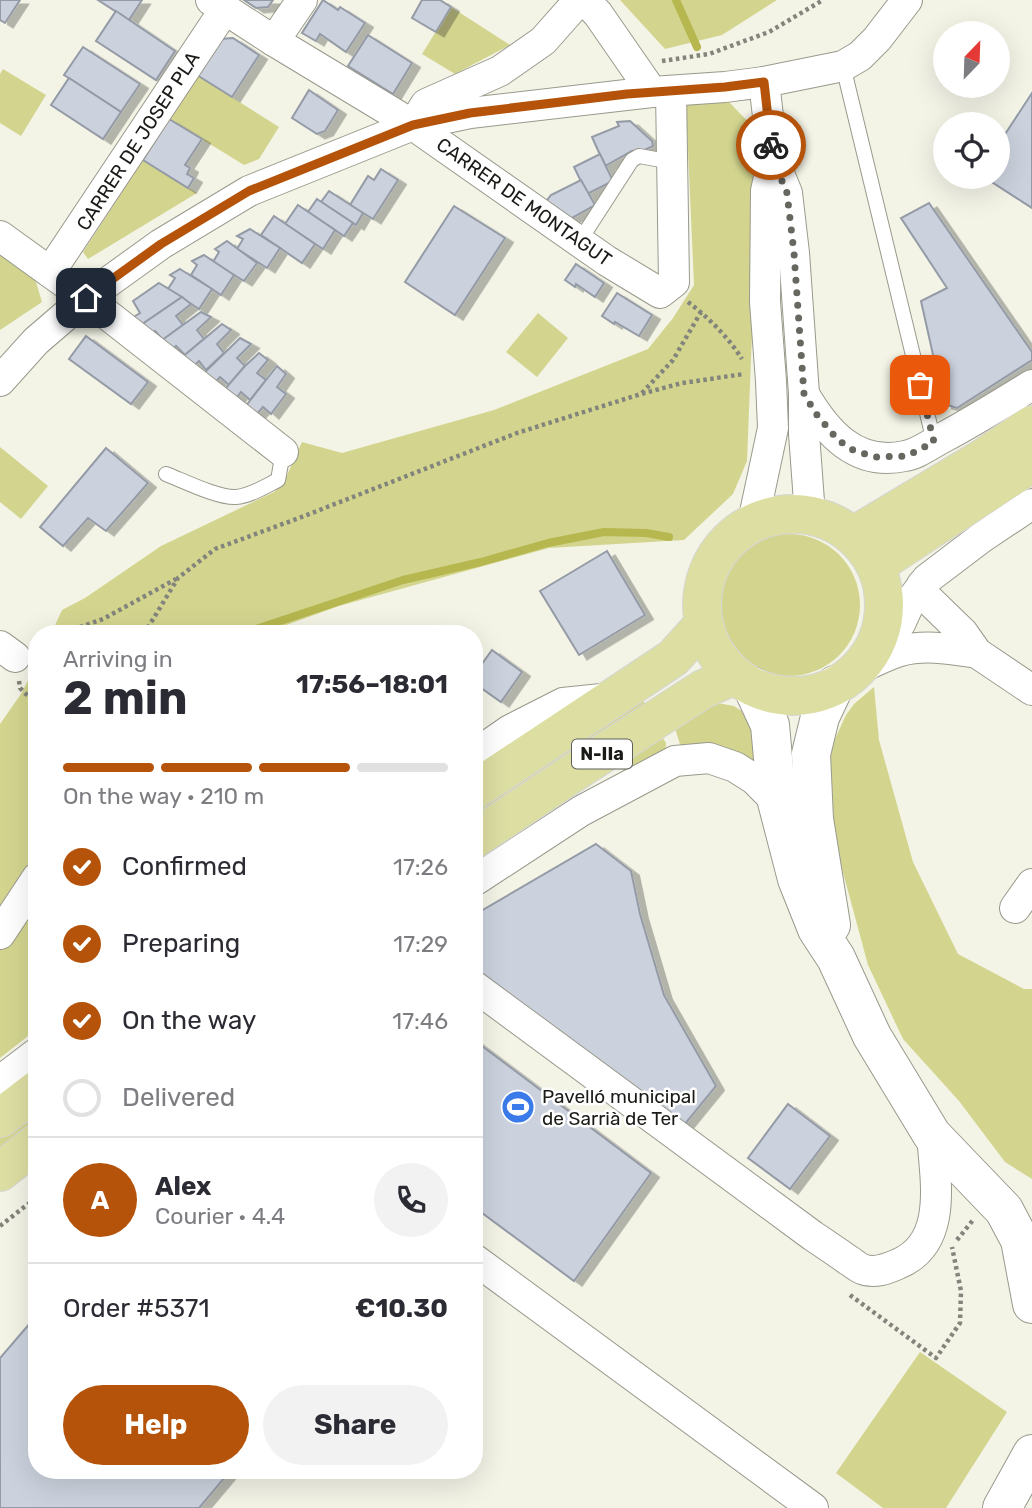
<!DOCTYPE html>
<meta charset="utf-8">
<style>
body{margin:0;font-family:Rubik,sans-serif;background:#f2f2f3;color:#2b2b33;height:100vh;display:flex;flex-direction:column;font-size:26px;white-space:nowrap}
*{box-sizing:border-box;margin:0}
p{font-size:23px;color:#7c7c81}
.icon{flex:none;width:38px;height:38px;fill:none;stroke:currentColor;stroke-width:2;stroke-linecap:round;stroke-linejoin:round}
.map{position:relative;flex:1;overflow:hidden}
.details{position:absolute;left:28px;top:625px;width:455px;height:854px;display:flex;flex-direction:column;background:#fff;border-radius:28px;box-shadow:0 7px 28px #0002}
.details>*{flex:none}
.needle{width:46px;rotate:23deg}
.buttons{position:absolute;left:933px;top:21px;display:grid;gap:14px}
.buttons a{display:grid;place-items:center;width:77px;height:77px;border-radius:50%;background:#fff;box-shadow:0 7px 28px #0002;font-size:35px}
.pin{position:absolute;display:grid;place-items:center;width:60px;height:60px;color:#fff;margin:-30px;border-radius:14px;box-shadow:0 4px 10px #0006}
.courier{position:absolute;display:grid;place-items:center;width:70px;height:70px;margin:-35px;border:5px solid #b45309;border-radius:50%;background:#fff;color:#222;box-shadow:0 2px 9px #0007}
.headline em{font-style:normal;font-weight:700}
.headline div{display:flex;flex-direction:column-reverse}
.headline{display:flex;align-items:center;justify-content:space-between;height:119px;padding:0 35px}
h1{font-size:46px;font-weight:700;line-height:52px}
.bar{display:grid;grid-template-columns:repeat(4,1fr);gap:10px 7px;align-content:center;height:84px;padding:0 35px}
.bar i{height:9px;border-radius:5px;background:#e1e1e2}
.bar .selected{background:#b45309}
.bar p{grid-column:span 4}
.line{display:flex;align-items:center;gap:18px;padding:0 35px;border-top:2px solid #e1e1e2}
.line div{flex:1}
.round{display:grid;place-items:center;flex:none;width:74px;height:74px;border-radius:37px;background:#f2f2f3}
ol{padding:0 35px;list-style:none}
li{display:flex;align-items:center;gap:21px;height:77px}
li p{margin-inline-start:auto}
li .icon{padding:7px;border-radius:50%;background:#b45309;color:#fff;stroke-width:4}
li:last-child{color:#7c7c81}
li i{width:38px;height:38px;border:4px solid #e1e1e2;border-radius:50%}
.cta{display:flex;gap:14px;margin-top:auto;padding:14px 35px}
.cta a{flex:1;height:80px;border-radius:42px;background:#b45309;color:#fff;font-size:28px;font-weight:700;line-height:80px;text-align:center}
.cta a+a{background:#f2f2f3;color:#2b2b33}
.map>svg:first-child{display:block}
.green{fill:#d3d58f}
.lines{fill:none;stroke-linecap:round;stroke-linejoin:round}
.stream{stroke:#b6b74e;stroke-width:8}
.building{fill:#cbd2dd;stroke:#959ba6;stroke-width:2;filter:url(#shadow)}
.lane-casing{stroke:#99998d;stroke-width:16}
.street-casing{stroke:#99998d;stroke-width:32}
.secondary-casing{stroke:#99998d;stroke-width:40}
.primary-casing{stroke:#d6d6d5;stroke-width:40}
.path{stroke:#83847b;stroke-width:4.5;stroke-dasharray:3.5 3.5;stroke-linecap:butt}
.lane{stroke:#fff;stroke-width:14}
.street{stroke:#fff;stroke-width:30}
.secondary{stroke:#fff;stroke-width:38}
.primary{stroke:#dddea2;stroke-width:38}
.done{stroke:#66675f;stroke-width:7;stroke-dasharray:0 12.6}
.route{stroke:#b45309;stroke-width:9}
.labels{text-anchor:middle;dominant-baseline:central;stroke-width:5;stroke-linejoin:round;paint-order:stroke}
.shield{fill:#fff;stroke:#5f5f5c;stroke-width:2}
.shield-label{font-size:18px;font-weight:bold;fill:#1a1b16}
.street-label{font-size:19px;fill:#1a1b16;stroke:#fff}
.poi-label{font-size:19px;fill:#1a1b16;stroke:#fff;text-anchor:start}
</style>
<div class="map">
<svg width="1032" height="1508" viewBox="0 0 1032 1508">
<defs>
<filter id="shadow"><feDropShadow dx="8" dy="4.5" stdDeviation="0" flood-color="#0004"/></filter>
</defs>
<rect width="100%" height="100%" fill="#f3f4e6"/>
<!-- green -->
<g class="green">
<polygon points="620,0 777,0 722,35 665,49"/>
<polygon points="451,7 510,45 455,74 422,54"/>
<polygon points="3,69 46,95 21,136 0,123 0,74"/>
<polygon points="197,75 279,127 259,159 244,165 169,119"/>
<polygon points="729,102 756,130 753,309 747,461 733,494 684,540 549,548 339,606 264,633 51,634 62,610 85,598 161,546 274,492 283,484 302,442 342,453 494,410 648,349 673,318 694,285 686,105"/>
<polygon points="143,160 197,193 88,259 83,252"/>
<polygon points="0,242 30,262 42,302 0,330"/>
<polygon points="538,313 568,338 537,377 506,352"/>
<polygon points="0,447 48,486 21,519 0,502"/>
<circle cx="789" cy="605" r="71"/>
<polygon points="37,663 37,1029 0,1058 0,724 21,694"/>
<polygon points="874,687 879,740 913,862 958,954 1024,989 1032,989 1032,1179 1005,1162 959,1101 903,1039 868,965 835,843 831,770 831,755 834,741 846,715 854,704"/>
<polygon points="641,696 648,709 474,822 474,807"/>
<polygon points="712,702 734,706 751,717 764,765 682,751 674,725"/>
<polygon points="659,732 666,743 665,757 607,789 647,742"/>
<polygon points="37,1108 37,1126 0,1155 0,1136"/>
<polygon points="920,1352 1007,1412 946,1508 883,1508 836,1473"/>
</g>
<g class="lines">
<!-- stream -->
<g class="stream">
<polyline points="676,0 697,47"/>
<polyline points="241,634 403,580 481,562 548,543 604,532 646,533 669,537"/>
</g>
</g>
<!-- building -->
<g class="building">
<polygon points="0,0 20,0 5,23 0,20"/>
<polygon points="98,0 142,0 129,20"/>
<polygon points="244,0 273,0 268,7 256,8"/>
<polygon points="323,0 338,10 340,7 365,23 346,52 320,34 316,41 302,33"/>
<polygon points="422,0 440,0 451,7 436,32 412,18"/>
<polygon points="116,11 175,51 156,80 96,41"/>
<polygon points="368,35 412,63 393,94 348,66"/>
<polygon points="233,38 259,55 232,97 197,75 220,39"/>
<polygon points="83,47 140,84 121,112 64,75"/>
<polygon points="69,78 121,112 103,139 51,105"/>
<polygon points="309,90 338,110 325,131 317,134 292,118"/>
<polygon points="1032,93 1032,208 984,177 998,177 998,145"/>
<polygon points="169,119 202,139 185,165 190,168 187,174 194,178 188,188 143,160"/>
<polygon points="630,121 652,141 653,146 634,155 632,151 605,166 592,137 619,126 617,122"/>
<polygon points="600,154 613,181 587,194 574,167"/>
<polygon points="381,169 398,180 373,219 350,205 368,176 374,180"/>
<polygon points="581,180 595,205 568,220 544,204 551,195"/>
<polygon points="329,191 363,213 356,225 321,202"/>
<polygon points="317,199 353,223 344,236 308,212"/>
<polygon points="929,203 1032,352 1032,360 957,408 944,404 921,301 947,288 901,218"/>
<polygon points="298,205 335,230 323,249 285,224"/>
<polygon points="454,206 505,238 455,315 405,282"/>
<polygon points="274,216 315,244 302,263 261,235"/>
<polygon points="250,229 280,248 267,268 237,249 243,239 237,236"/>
<polygon points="227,241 257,263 244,281 213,262 219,252 215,249"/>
<polygon points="204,255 234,275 221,295 191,275 197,265 192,261"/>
<polygon points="576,264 604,283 595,297 576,284 575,287 565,280"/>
<polygon points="180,269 212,289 199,309 168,289 175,278 170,275"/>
<polygon points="159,283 182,297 138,327 132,318 140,313 133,301"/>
<polygon points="617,293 652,315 639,336 615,322 614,324 602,316"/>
<polygon points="182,297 191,304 176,316 183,325 163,340 155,331 150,336 138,327"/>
<polygon points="201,312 211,317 197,330 204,339 185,355 176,346 170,352 158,343"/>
<polygon points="222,324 231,330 217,344 224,353 206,370 199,361 193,367 180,359"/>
<polygon points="86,336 148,382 131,404 69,359"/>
<polygon points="240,338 251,344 237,358 245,366 229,385 220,377 215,383 202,375"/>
<polygon points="259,353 268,360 257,373 266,380 250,400 241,392 235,400 224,390 245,366"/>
<polygon points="277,366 286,374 277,387 286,394 271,414 263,407 256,415 245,407"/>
<polygon points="106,448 148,483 106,531 88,518 63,546 40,527"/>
<polygon points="607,551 645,615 579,655 540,591"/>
<polygon points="492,650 522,672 501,702 474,683 474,675"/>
<polygon points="596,844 631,871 640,914 664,995 716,1086 685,1124 474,969 474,915"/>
<polygon points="474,1040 651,1173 574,1281 474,1207"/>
<polygon points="788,1104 830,1136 790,1189 748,1158"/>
<polygon points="37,1315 37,1470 231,1470 199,1508 0,1508 0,1358"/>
</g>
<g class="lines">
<defs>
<g id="lane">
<polyline points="843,66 934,442"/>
<polyline points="579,242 632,160 639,156 672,162"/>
<path d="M 166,474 C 184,481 218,498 236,497 C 250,496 266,486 278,480 L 283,452"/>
</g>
<g id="street">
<polyline points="211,0 274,41 413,125 607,261 660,293 674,282 671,91"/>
<polyline points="585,0 598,14 652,92"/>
<polyline points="274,41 302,0"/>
<polyline points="764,82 773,159 787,193 794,253 804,394 804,434 810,515"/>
<polyline points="413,125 426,104 500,71 543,41 574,6 574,0"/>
<polyline points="0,236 86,298 283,452"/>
<polyline points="50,272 225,9"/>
<polyline points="0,381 36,341 86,298 161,244 249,191 413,125 470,113 652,92 725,87 764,82 843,66 860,56 877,39 907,0"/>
<path d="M 804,394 C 826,432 856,467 905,456 C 918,454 932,443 944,437 C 974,421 1003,403 1032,385"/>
<polyline points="753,522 773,428 771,381 765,302 766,191 773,159"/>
<polyline points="922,585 926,597 963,633 977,653 1032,690"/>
<polyline points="882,634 900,624 910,602 927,579 981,538 1032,504"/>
<polyline points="0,646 15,657"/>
<path d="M 858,669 C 872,663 886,655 900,651 C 925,644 951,649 977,653"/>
<polyline points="474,755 510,730 563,703 611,698"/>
<polyline points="474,881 581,811 675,761 709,758 735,767 754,779 777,802"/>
<polyline points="1015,908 1032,884"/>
<polyline points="0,934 37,878"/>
<path d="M 474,986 L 813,1236 C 825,1244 837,1252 848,1260 C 852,1262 857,1267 862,1269 C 874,1274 887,1269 898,1264 C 949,1243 935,1179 932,1135"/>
<polyline points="0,1081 37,1053"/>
<polyline points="474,1259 813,1508"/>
</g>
<g id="secondary">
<polyline points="752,686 770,725 777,802 797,879 817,929 836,958 872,1036 932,1135 1004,1210 1020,1240 1032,1304"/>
<polyline points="831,925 814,819 811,754 820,717 835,685"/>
<polyline points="1002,1508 1032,1454"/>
</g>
<g id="primary">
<circle cx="793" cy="605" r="91"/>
<polyline points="853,536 980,460 1032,425"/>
<polyline points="876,565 1032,463"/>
<polyline points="474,790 673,658 702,626"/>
<polyline points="474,839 576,771 703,689 734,676"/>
<polyline points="0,1118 37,1090"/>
<polyline points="0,1172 37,1143"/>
</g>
</defs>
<!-- lane casing -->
<use href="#lane" class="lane-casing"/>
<!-- street casing -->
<use href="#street" class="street-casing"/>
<!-- secondary casing -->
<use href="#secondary" class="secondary-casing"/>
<!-- primary casing -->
<use href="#primary" class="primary-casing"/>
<!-- path -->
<g class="path">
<polyline points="662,61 709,54 769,32 823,0"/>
<path d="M 688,302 C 709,318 728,337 742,359"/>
<polyline points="642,393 673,360 701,312"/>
<polyline points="60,634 103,619 176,579"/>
<polyline points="144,634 178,578 215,549 299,518 517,433 641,394 682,383 744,374"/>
<polyline points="19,681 20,688 37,705"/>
<polyline points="37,838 34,845 37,846"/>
<polyline points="0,1226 37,1197"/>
<polyline points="957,1240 973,1220"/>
<polyline points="850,1295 936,1358 960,1323 961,1291 952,1247"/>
</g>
<!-- lane -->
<use href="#lane" class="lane"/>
<!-- street -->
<use href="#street" class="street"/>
<!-- secondary -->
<use href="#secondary" class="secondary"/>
<!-- primary -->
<use href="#primary" class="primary"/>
</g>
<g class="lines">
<!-- done -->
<polyline class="done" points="771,145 773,159 787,193 794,253 804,394 817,415 838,440 853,450 874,457 907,456 934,442 920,385"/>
<!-- route -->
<polyline class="route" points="86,298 161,244 249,191 413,125 470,113 627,94 725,87 764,82 771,145"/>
</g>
<!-- icons -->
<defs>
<symbol id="stadium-disc" viewBox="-11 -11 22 22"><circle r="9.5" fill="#3b7ae9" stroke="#fff"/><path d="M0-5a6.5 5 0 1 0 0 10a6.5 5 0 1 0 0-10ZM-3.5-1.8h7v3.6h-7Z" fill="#fff"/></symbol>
</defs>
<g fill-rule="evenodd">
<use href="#stadium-disc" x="499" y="1088" width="38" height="38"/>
</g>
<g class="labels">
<!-- shield labels -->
<rect class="shield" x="572" y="739.5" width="60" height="29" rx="5"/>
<g class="shield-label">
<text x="602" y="754">N-IIa</text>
</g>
<!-- street labels -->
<g class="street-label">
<text transform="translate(138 141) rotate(-57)">CARRER DE JOSEP PLA</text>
<text transform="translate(524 202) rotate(35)">CARRER DE MONTAGUT</text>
</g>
<!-- poi labels -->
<g class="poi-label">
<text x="542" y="1096">Pavelló municipal<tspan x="542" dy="22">de Sarrià de Ter</tspan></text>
</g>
</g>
</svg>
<div class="buttons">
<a><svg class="needle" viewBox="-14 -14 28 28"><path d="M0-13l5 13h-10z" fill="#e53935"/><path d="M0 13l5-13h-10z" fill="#7c7c81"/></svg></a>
<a><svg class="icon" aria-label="locate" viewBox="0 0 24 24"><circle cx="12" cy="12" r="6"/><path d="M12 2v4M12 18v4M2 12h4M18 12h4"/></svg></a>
</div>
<div class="pin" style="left:920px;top:385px;background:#ea580c"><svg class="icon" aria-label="bag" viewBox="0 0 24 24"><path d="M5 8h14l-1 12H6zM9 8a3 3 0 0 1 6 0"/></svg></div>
<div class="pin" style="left:86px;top:298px;background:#1f2937"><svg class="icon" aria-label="home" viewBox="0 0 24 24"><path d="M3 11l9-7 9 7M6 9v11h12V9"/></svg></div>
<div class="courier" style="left:771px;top:145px"><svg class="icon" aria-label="bike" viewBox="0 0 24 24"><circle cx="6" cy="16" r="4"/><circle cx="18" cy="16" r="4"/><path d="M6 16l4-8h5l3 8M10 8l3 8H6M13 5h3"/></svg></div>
<section class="details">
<div class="headline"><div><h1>2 min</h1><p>Arriving in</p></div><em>17:56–18:01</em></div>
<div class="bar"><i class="selected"></i><i class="selected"></i><i class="selected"></i><i></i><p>On the way · 210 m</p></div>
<ol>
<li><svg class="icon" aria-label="check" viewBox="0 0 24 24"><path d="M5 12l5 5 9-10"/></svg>Confirmed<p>17:26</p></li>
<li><svg class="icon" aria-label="check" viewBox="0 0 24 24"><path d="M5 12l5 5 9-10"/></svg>Preparing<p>17:29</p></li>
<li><svg class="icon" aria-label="check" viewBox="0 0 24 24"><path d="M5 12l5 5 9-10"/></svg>On the way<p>17:46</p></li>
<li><i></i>Delivered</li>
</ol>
<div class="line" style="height:126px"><b class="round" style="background:#b45309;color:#fff">A</b><div><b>Alex</b><p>Courier · 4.4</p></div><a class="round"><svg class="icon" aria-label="phone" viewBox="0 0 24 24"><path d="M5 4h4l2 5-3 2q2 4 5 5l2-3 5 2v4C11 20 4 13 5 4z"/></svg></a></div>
<div class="line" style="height:91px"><div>Order #5371</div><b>€10.30</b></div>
<div class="cta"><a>Help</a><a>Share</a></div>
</section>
</div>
